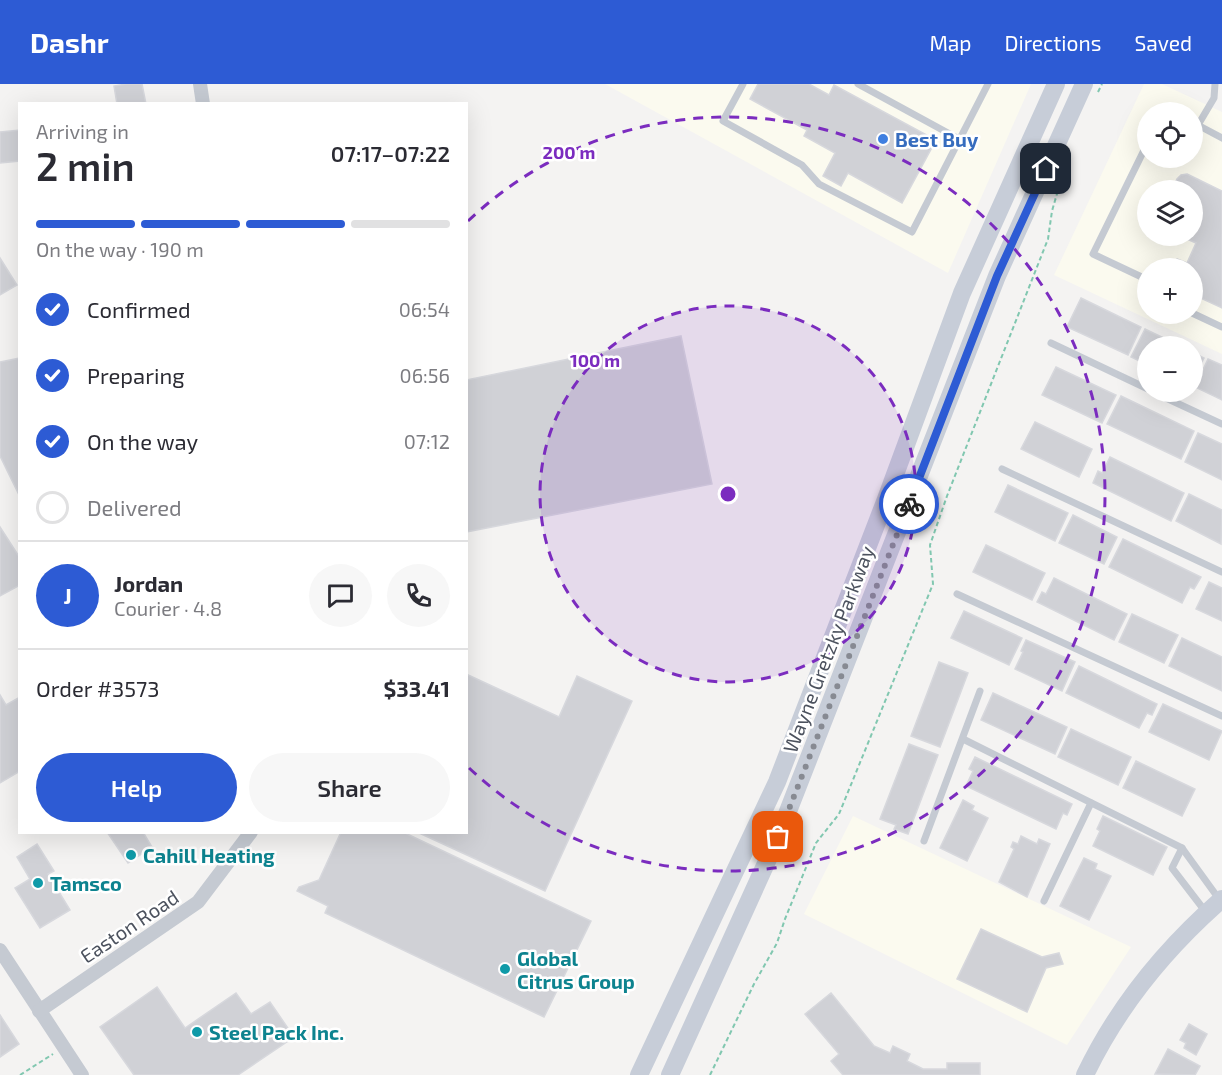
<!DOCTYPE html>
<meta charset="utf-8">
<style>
body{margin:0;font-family:"Exo 2",sans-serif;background:#f7f7f7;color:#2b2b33;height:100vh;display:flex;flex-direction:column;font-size:22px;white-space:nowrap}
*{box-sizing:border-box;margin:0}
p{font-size:20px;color:#7c7c81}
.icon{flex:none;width:33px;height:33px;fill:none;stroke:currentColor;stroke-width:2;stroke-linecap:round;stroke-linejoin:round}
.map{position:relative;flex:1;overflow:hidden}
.drawer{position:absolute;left:18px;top:18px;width:450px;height:732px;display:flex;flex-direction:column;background:#fff;border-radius:0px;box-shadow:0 6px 24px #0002}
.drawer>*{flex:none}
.tools{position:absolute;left:1137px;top:18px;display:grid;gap:12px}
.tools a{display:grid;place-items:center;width:66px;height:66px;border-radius:50%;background:#fff;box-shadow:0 6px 24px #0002;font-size:30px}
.pin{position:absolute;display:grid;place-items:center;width:51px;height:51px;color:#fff;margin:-26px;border-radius:12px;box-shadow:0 3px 9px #0006}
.courier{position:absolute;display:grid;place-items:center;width:60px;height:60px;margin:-30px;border:4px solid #2d5bd4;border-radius:50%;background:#fff;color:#222;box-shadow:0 2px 8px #0007}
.summary em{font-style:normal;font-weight:600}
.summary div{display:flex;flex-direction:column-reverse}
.summary{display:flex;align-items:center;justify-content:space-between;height:102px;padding:0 18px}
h1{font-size:39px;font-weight:600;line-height:45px}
.bar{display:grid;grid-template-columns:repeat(4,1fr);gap:9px 6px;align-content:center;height:72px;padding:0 18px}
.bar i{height:8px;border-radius:4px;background:#e1e1e2}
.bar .current{background:#2d5bd4}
.bar p{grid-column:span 4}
.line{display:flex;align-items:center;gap:15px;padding:0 18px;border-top:2px solid #e1e1e2}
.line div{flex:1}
.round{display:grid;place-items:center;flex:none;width:63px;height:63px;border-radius:32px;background:#f7f7f7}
ol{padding:0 18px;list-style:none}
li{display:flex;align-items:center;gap:18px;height:66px}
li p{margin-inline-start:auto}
li .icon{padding:6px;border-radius:50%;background:#2d5bd4;color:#fff;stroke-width:4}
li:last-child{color:#7c7c81}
li i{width:33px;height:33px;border:3px solid #e1e1e2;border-radius:50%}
.action{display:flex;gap:12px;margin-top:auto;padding:12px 18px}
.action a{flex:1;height:69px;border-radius:36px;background:#2d5bd4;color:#fff;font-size:24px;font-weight:600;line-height:69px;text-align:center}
.action a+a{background:#f7f7f7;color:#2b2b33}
header{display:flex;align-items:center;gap:36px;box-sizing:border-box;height:84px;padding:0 30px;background:#2d5bd4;color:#fff}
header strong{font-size:28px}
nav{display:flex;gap:33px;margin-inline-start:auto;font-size:21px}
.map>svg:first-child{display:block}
.commercial{fill:#fbfaef;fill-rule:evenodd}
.building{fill:#d0d1d6;stroke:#d7d8dd;stroke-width:1.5}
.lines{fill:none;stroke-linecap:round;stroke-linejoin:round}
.path{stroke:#81c7b0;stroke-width:2;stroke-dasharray:4.5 3;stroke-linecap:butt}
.lane{stroke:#c5cad2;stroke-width:7}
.street{stroke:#c5cad2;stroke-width:14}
.secondary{stroke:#c7cdd8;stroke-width:18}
.done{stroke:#878a92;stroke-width:6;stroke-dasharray:0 10.8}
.route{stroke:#2d5bd4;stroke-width:8}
.ring{fill:none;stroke:#7b2cbf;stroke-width:3;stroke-dasharray:10 8}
.shop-dot{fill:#3f7fe0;stroke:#fff;stroke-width:2}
.culture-dot{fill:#0f9aa8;stroke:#fff;stroke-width:2}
.labels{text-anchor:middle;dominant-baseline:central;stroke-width:5;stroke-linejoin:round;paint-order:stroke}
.shop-label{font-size:20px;font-weight:bold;fill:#366cbe;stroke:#fff;text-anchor:start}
.street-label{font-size:20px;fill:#4c525e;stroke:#fff}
.culture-label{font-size:20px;font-weight:bold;fill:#0d838f;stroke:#fff;text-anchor:start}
.centre{fill:#7b2cbf;stroke:#fff;stroke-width:3}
.ring-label{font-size:18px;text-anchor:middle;font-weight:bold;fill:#7b2cbf;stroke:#fff;stroke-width:5;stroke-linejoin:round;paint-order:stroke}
</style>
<header>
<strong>Dashr</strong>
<nav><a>Map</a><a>Directions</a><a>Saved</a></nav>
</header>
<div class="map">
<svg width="1222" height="991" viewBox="0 0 1222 991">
<rect width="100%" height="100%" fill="#f4f3f2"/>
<!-- commercial -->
<g class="commercial">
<polygon points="605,0 1031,0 948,189"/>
<path d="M 1144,0 L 1162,0 L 1222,28 L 1222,270 L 1054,191 ZM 1148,28 L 1192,28 L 1192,74 L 1148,74 ZM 1148,106 L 1192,106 L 1192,152 L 1148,152 ZM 1148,184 L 1192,184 L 1192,230 L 1148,230 Z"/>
<polygon points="853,732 1131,863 1067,961 804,830"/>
</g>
<!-- building -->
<g class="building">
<polygon points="126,0 142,0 146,20 117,20 114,2"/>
<polygon points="758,0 809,0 829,11 834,1 936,56 902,119 848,89 841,102 823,92 835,69 804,52 807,46 750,15"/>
<polygon points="20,46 20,77 0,79 0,48"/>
<polygon points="1187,90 1222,107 1222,224 1192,210 1192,184 1172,184 1177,175 1187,179 1196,159 1180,152 1192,152 1192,106 1172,106 1177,95 1181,91"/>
<polygon points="0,174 17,201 0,211"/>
<polygon points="1081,214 1141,243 1128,271 1067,243"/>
<polygon points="1145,245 1180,262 1148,262 1148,281 1131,273"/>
<polygon points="681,252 712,400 466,448 466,296"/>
<polygon points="1192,268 1204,274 1192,297"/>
<polygon points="20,274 20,413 0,372 0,278"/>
<polygon points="1208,275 1222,281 1222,316 1195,303"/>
<polygon points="1056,283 1116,311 1102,339 1042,311"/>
<polygon points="1121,312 1194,347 1181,375 1107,340"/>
<polygon points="1035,338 1092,365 1079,393 1021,365"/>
<polygon points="1198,349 1222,360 1222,396 1185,378"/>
<polygon points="1110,373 1184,409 1171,437 1093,399 1098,387 1102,389"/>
<polygon points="1008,401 1068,429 1055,457 995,428"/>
<polygon points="1189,410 1222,426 1221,460 1176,437"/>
<polygon points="1073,431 1117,453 1104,480 1059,459"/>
<polygon points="0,443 20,474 20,501 0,512"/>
<polygon points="1123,455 1201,493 1194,505 1190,503 1182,519 1109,483"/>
<polygon points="986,461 1045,489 1032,516 973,488"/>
<polygon points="1054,494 1127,530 1114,556 1037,518 1042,508 1046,510"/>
<polygon points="1209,498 1222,504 1222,537 1196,525"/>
<polygon points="964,527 1022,554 1009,581 951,554"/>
<polygon points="1132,530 1178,551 1164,579 1119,558"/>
<polygon points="1182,554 1222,573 1222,607 1169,582"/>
<polygon points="1026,556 1075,578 1062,607 1015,585 1023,568 1021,567"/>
<polygon points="939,578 968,589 940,663 911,652"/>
<polygon points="1079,582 1157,620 1152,631 1147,629 1139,644 1066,609"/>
<polygon points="466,590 559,633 577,592 632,617 545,807 417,748 466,748"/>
<polygon points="993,609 1067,643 1055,670 981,636"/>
<polygon points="0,611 6,621 20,613 20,687 0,699"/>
<polygon points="1163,620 1222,647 1209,676 1149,648"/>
<polygon points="1071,645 1131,673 1118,701 1058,673"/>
<polygon points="909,660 938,671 908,750 894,745 896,741 880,735"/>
<polygon points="975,673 1072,720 1067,731 1063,729 1056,745 966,702 973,687 969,685"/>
<polygon points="1136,677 1195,705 1182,732 1123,704"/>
<polygon points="963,716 974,722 972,726 988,734 967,777 940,764"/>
<polygon points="1103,732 1167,763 1153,791 1093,762 1100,747 1097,745"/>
<polygon points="107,748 143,748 152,763 128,779"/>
<polygon points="341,748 403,748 591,837 544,933 325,829 328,822 297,807 299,803 319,796"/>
<polygon points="1021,752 1037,760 1039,755 1050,760 1027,813 999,798 1014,765 1011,763 1013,758 1018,760"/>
<polygon points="37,760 54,787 48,790 70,826 40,844 15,804 30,795 17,773"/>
<polygon points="1084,774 1097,780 1095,785 1111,792 1089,836 1060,822"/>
<polygon points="981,845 1042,873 1059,869 1063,880 1046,884 1027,928 957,895"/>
<polygon points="157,903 185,944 236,909 251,930 270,918 294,953 238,991 134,991 100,943"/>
<polygon points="831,909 874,962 890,969 893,962 910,970 907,977 923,985 947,985 947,979 980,979 980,991 843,991 831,977 839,970 805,930"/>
<polygon points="0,931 19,960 0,973"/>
<polygon points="1189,940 1207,950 1196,971 1184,964 1186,959 1180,956"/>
<polygon points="1168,965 1200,982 1195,991 1155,990"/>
</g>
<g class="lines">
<!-- path -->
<g class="path">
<polyline points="1098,8 1102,0"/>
<polyline points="20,991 53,970"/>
<polyline points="710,991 754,900 777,859 785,835 816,759 839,730 933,500 930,461 947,412 1048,155 1052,127 1065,82"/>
</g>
<!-- lane -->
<g class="lane">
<polyline points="743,0 723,37 802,81 819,100 912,148 988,0"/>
<polyline points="858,0 959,55"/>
<polyline points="1192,38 1222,54"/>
<polyline points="1198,41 1214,14 1215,0"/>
<polyline points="1148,58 1093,170 1148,196"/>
<polyline points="1192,229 1222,243"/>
<polyline points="1051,259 1148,305"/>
<polyline points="1153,308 1222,340"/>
<polyline points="1002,385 1222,488"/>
<polyline points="957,510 1222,632"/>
<polyline points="963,655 1182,764 1219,815"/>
<polyline points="924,757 980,607"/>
<polyline points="1182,764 1172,784 1205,827"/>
<polyline points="1044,817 1091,719"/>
</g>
<!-- street -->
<g class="street">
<polyline points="200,0 203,20"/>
<polyline points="0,866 82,991"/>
<polyline points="39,927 198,818 251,748"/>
</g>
<!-- secondary -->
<g class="secondary">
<polyline points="639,991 777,698 886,415 962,209 1056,0"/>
<polyline points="670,991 778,753 997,192 1084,0"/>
<path d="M 1085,991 C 1117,924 1166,864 1222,815"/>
</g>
</g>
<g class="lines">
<!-- done -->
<polyline class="done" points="778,753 909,420"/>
<!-- route -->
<polyline class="route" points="909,420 997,192 1046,85"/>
</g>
<!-- distance rings -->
<circle cx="728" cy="410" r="188" fill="#7b2cbf" fill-opacity=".12"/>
<g class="ring">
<circle cx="728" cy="410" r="188"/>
<path d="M468 137A377 377 0 1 1 468 683"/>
</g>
<!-- markers -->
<circle class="shop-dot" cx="883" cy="55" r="6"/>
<g class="culture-dot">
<circle cx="131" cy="771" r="6"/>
<circle cx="38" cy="799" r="6"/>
<circle cx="505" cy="885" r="6"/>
<circle cx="197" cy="948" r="6"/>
</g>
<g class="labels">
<!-- shop labels -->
<g class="shop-label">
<text x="895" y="55">Best Buy</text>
</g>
<!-- street labels -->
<g class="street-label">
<text transform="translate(828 565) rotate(-69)">Wayne Gretzky Parkway</text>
<text transform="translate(129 842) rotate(-34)">Easton Road</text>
</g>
<!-- culture labels -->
<g class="culture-label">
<text x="143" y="771">Cahill Heating</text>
<text x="50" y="799">Tamsco</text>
<text x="517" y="874">Global<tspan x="517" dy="23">Citrus Group</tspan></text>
<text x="209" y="948">Steel Pack Inc.</text>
</g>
</g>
<circle cx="728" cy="410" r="9" class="centre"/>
<g class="ring-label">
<text x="569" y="75">200 m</text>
<text x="595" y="283">100 m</text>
</g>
</svg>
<div class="tools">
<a><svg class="icon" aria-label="locate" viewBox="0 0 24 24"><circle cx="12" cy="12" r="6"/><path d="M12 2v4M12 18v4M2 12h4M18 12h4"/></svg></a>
<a><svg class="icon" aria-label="layers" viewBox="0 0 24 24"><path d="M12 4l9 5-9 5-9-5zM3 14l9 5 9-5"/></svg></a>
<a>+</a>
<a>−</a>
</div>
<div class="pin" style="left:778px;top:753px;background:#ea580c"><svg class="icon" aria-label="bag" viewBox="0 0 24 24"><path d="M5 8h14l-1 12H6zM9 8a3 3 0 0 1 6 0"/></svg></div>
<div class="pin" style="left:1046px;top:85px;background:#1f2937"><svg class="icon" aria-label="home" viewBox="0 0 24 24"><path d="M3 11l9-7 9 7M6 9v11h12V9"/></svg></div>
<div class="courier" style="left:909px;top:420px"><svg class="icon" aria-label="bike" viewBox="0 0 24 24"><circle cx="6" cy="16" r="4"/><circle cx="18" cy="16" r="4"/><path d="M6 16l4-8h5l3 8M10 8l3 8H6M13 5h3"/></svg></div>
<section class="drawer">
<div class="summary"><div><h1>2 min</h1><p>Arriving in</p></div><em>07:17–07:22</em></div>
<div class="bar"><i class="current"></i><i class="current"></i><i class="current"></i><i></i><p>On the way · 190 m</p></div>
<ol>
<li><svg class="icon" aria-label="check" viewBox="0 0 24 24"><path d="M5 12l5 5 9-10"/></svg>Confirmed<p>06:54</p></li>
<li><svg class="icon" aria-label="check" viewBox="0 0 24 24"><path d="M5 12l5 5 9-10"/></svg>Preparing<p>06:56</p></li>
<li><svg class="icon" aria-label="check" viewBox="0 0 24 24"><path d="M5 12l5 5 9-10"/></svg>On the way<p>07:12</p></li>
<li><i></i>Delivered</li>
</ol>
<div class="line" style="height:108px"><b class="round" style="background:#2d5bd4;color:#fff">J</b><div><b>Jordan</b><p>Courier · 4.8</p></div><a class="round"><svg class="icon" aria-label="chat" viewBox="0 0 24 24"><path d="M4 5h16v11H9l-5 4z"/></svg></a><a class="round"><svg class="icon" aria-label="phone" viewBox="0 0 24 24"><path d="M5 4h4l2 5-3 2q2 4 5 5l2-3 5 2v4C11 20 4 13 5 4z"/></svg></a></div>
<div class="line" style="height:78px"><div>Order #3573</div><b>$33.41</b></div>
<div class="action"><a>Help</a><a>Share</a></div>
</section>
</div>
